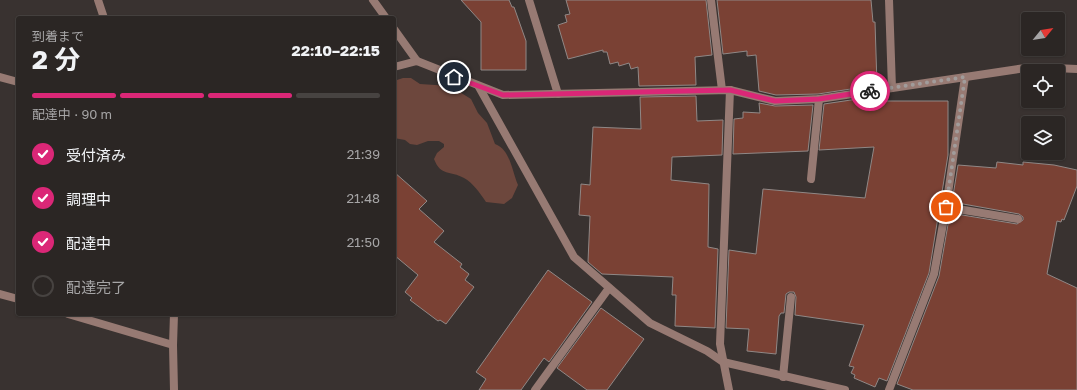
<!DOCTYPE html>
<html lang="ja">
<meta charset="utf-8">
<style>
body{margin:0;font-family:"Golos Text","Noto Sans JP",sans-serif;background:#332e2c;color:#f1f3f6;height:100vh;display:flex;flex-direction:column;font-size:15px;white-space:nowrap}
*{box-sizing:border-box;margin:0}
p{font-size:13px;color:#a6a5a6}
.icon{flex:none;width:22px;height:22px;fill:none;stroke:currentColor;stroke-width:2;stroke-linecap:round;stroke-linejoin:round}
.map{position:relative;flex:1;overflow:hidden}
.details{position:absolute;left:16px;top:16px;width:380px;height:300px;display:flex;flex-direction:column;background:#2b2624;border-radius:4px;box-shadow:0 1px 3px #0004,0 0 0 1px #474341}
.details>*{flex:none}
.needle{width:26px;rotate:60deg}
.buttons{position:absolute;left:1021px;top:12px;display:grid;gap:8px}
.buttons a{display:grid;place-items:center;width:44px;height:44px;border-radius:4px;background:#2b2624;box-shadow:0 1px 3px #0004,0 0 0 1px #474341;font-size:20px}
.pin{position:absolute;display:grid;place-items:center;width:34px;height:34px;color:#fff;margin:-17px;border:2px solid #fff;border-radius:50%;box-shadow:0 1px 4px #0007}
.courier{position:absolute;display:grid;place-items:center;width:40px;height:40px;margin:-20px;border:3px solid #db2777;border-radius:50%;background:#fff;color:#222;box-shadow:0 1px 5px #0007}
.head em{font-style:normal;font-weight:700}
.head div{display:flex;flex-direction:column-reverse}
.head{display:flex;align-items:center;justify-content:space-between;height:68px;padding:0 16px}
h1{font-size:26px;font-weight:700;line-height:30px}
.bar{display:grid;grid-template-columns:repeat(4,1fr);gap:6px 4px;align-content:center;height:48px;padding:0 16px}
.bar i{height:5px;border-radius:3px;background:#474341}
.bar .selected{background:#db2777}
.bar p{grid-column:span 4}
ol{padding:0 16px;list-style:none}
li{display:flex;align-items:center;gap:12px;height:44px}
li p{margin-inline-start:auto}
li .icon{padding:4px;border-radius:50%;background:#db2777;color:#fff;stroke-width:4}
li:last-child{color:#a6a5a6}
li i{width:22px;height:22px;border:2px solid #474341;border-radius:50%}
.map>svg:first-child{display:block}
.green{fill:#6d473d}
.building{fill:#7a4134;stroke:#908886}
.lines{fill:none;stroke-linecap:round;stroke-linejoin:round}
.lane{stroke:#977a73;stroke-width:8}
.street{stroke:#977a73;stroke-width:8}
.done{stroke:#a19c9b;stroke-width:4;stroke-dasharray:0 7.2}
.route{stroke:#db2777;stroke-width:5}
</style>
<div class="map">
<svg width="1077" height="390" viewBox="0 0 1077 390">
<rect width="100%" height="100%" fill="#393230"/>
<!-- green -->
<path class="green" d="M 403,78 L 411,78 L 420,84 L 450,86 L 471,99 L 478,113 L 487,123 L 495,144 C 510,149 512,171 518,185 L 512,198 L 504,204 L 486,202 C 480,193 473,183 464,178 C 450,170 441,177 434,159 L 437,153 L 444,147 L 444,144 L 439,141 L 428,141 L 417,145 L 410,144 L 405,140 L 394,138 L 394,81 Z"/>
<!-- building -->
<g class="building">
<polygon points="461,0 509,0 512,7 514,7 526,41 526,70 481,70 481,22"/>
<polygon points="566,0 706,0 712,55 695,57 696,85 639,86 638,67 631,69 629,63 619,66 618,62 610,64 607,52 603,52 603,50 568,59 558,25 567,22 565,15 570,14"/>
<polygon points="717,0 871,0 873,22 875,22 877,85 818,94 776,95 759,91 756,55 747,56 747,51 723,54"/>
<polygon points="696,96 697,121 723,120 722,155 672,157 671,180 709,184 708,247 718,249 715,328 675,326 676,295 672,295 673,277 602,274 588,262 590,216 579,215 581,184 590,185 593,127 641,129 640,97"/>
<polygon points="878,96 878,101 948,101 948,155 929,273 887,381 879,378 875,387 854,378 855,375 851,373 854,367 849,366 864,325 795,315 796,297 794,292 789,292 786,294 784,313 781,313 779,316 776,354 747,351 749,329 726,328 729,250 756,254 763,189 865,198 874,147 819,150 824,104"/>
<polygon points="759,103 775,106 813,105 808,151 733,154 734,119 743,118 743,112 760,113"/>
<polygon points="997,162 1023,165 1023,162 1054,165 1077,170 1077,186 1064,220 1062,219 1061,222 1057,221 1047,274 1077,288 1077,390 913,390 897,384 939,276 950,213 1017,224 1023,220 1023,217 1019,214 952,202 958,165 996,168"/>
<polygon points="394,172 427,201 419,209 444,231 434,242 462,264 460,267 469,274 465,280 474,287 446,324 440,320 438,321 410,300 412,298 405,292 418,275 394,255"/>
<polygon points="548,270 592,302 549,362 544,358 521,390 479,390 486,379 476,372"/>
<polygon points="601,308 644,339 607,390 587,390 557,368"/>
</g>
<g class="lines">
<!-- lane -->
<g class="lane">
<polyline points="946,207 1018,219"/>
<polyline points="783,377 791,297"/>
</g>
<!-- street -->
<g class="street">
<polyline points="98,0 104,18"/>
<polyline points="373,0 386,18"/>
<polyline points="529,0 558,94"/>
<polyline points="711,0 722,90"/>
<polyline points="889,0 892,88"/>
<polyline points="394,29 417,61"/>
<polyline points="394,67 417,61 503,95 730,90 775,101 819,99 1032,67 1077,69"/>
<polyline points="0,77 18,82"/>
<polyline points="479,87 574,257 650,323 707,351 723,362 845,390"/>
<polyline points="811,179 819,99"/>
<polyline points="0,294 18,299"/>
<polyline points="68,314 173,345"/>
<polyline points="174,390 173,345 174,314"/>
<polyline points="535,390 609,288"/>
<polyline points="729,390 720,344 730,90"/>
<polyline points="889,390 934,274 946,207 965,77"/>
</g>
</g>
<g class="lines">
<!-- done -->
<polyline class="done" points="870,91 965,77 946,207"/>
<!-- route -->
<polyline class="route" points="454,77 503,95 730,90 775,101 819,99 870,91"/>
</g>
</svg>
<div class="buttons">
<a><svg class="needle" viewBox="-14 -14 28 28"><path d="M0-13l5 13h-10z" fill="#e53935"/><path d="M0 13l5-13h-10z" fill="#a6a5a6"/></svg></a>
<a><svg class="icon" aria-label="locate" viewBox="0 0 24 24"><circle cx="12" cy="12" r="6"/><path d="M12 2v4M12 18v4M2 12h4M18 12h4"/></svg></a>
<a><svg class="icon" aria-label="layers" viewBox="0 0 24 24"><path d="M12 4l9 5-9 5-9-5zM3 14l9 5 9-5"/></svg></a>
</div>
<div class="pin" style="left:946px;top:207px;background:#ea580c"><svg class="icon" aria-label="bag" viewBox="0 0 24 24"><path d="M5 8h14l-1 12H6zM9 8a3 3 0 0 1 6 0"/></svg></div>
<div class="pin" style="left:454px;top:77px;background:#1f2937"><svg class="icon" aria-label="home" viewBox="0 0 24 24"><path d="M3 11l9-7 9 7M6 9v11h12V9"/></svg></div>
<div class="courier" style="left:870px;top:91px"><svg class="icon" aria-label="bike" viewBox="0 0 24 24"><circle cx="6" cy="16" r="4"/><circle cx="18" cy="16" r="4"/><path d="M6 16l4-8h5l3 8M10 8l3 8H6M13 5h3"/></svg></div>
<section class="details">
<div class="head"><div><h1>2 分</h1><p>到着まで</p></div><em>22:10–22:15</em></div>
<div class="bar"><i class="selected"></i><i class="selected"></i><i class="selected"></i><i></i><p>配達中 · 90 m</p></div>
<ol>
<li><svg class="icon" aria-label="check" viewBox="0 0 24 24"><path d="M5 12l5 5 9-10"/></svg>受付済み<p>21:39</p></li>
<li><svg class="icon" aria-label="check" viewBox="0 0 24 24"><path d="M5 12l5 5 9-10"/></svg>調理中<p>21:48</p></li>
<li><svg class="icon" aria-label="check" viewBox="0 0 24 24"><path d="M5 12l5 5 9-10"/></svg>配達中<p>21:50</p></li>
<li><i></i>配達完了</li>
</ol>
</section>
</div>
